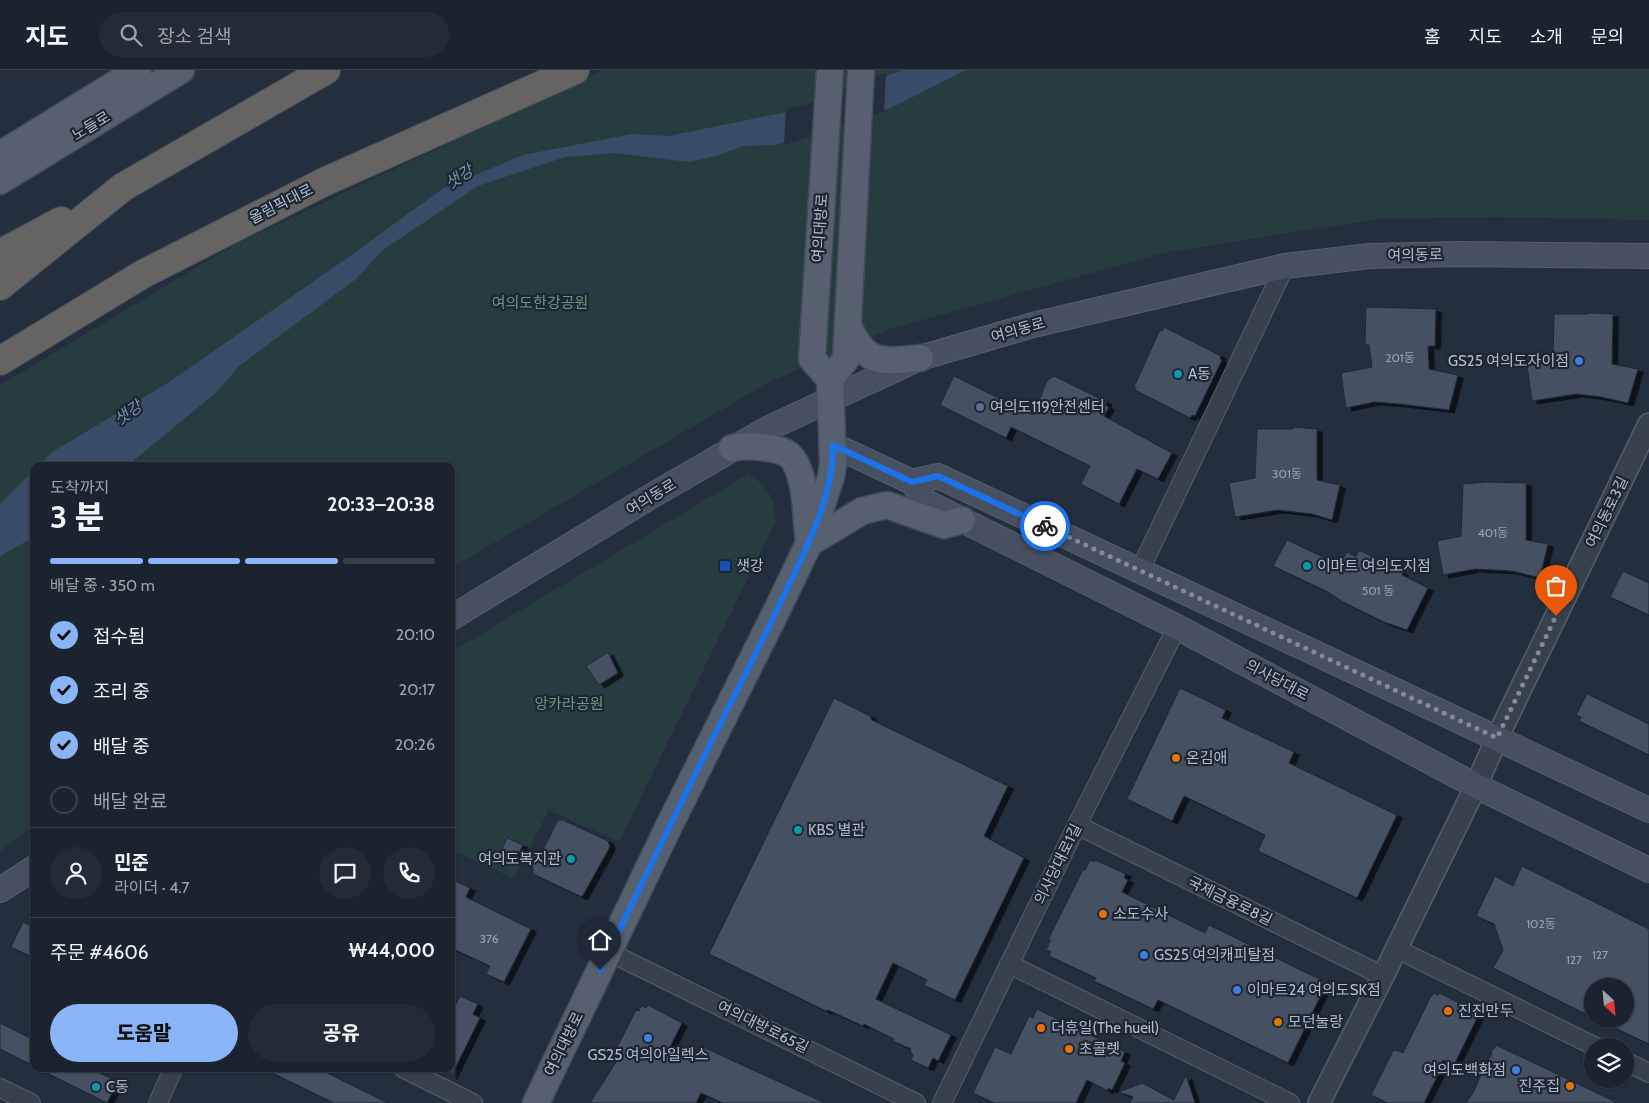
<!DOCTYPE html>
<html lang="ko">
<meta charset="utf-8">
<style>
body{margin:0;font-family:Cabin,"Noto Sans KR",sans-serif;background:#242b36;color:#f1f3f6;height:100vh;display:flex;flex-direction:column;font-size:19px;white-space:nowrap}
*{box-sizing:border-box;margin:0}
p{font-size:16px;color:#a0a4aa}
.icon{flex:none;width:28px;height:28px;fill:none;stroke:currentColor;stroke-width:2;stroke-linecap:round;stroke-linejoin:round}
.map{position:relative;flex:1;overflow:hidden}
.panel{position:absolute;left:30px;top:392px;width:425px;height:610px;display:flex;flex-direction:column;background:#1b232e;border-radius:10px;box-shadow:0 1px 4px #0004,0 0 0 1px #39404a}
.panel>*{flex:none}
.needle{width:32px;rotate:154deg}
.buttons{position:absolute;left:1584px;top:908px;display:grid;gap:10px}
.buttons a{display:grid;place-items:center;width:50px;height:50px;border-radius:50%;background:#1b232e;box-shadow:0 1px 4px #0004,0 0 0 1px #39404a;font-size:25px}
.pin{position:absolute;display:grid;place-items:center;width:42px;height:42px;color:#fff;margin:-51px -21px;border-radius:50% 50% 50% 0;rotate:-45deg;box-shadow:0 0 5px #0007}
.pin .icon{rotate:45deg}
.courier{position:absolute;display:grid;place-items:center;width:50px;height:50px;margin:-25px;border:4px solid #1a73e8;border-radius:50%;background:#fff;color:#222;box-shadow:0 1px 6px #0007}
.summary em{font-style:normal;font-weight:800}
.summary div{display:flex;flex-direction:column-reverse}
.summary{display:flex;align-items:center;justify-content:space-between;height:85px;padding:0 20px}
h1{font-size:32px;font-weight:800;line-height:38px}
.bar{display:grid;grid-template-columns:repeat(4,1fr);gap:8px 5px;align-content:center;height:60px;padding:0 20px}
.bar i{height:6px;border-radius:4px;background:#39404a}
.bar .selected{background:#8ab4f8}
.bar p{grid-column:span 4}
.line{display:flex;align-items:center;gap:12px;padding:0 20px;border-top:1px solid #39404a}
.line div{flex:1}
.round{display:grid;place-items:center;flex:none;width:52px;height:52px;border-radius:26px;background:#242b36}
ol{padding:0 20px;list-style:none}
li{display:flex;align-items:center;gap:15px;height:55px}
li p{margin-inline-start:auto}
li .icon{padding:5px;border-radius:50%;background:#8ab4f8;color:#111;stroke-width:4}
li:last-child{color:#a0a4aa}
li i{width:28px;height:28px;border:2px solid #39404a;border-radius:50%}
.primary-button{display:flex;gap:10px;margin-top:auto;padding:10px 20px}
.primary-button a{flex:1;height:58px;border-radius:30px;background:#8ab4f8;color:#111;font-size:20px;font-weight:800;line-height:58px;text-align:center}
.primary-button a+a{background:#242b36;color:#f1f3f6}
header{display:flex;align-items:center;gap:30px;box-sizing:border-box;height:70px;padding:0 25px;background:#1b232e;border-bottom:1px solid #39404a}
header strong{font-size:24px}
nav{display:flex;gap:28px;margin-inline-start:auto;font-size:18px}
.search{width:350px;height:45px;background:#242b36;display:flex;align-items:center;gap:12px;box-sizing:border-box;padding:0 18px;border-radius:28px;color:#a0a4aa;font-size:19px}
.map>svg:first-child{display:block}
.green{fill:#263c3f}
.water{fill:#394c67}
.pier{fill:#242f3e}
.building{fill:#455162;stroke:#1f2835;filter:url(#shadow)}
.lines{fill:none;stroke-linecap:round;stroke-linejoin:round}
.minor-casing{stroke:#565f6c;stroke-width:20}
.tertiary-casing{stroke:#565f6c;stroke-width:24}
.secondary-casing{stroke:#565f6c;stroke-width:26}
.primary-casing{stroke:#414a57;stroke-width:29}
.trunk-casing{stroke:#434c59;stroke-width:30}
.minor{stroke:#38414e;stroke-width:18}
.tertiary{stroke:#38414e;stroke-width:21}
.secondary{stroke:#465061;stroke-width:24}
.primary{stroke:#56606e;stroke-width:26}
.trunk{stroke:#656462;stroke-width:28}
.done{stroke:#828b98;stroke-width:5;stroke-dasharray:0 9}
.route{stroke:#1a73e8;stroke-width:6}
.shop-dot{fill:#3f7fe0;stroke:#1d2633;stroke-width:2}
.culture-dot{fill:#0f9aa8;stroke:#1d2633;stroke-width:2}
.service-dot{fill:#5c6f8a;stroke:#1d2633;stroke-width:2}
.transit-dot{fill:#1a4fb4;stroke:#1d2633;stroke-width:2}
.food-dot{fill:#e8710a;stroke:#1d2633;stroke-width:2}
.labels{text-anchor:middle;dominant-baseline:central;stroke-width:4.5;stroke-linejoin:round;paint-order:stroke}
.number-label{font-size:12px;fill:#98a1af}
.street-label{font-size:15px;fill:#b4bcc9;stroke:#1d2633}
.park-label{font-size:15px;fill:#6b9a76;stroke:#1d2633}
.poi-label{font-size:15px;fill:#b4bcc9;stroke:#1d2633;text-anchor:start}
.water-label{font-size:16px;font-style:italic;fill:#7c92b1;stroke:#1d2633}
</style>
<header>
<strong>지도</strong>
<div class="search"><svg class="icon" aria-label="search" viewBox="0 0 24 24"><circle cx="10" cy="10" r="6"/><path d="M15 15l6 6"/></svg>장소 검색</div>
<nav><a>홈</a><a>지도</a><a>소개</a><a>문의</a></nav>
</header>
<div class="map">
<svg width="1649" height="1033" viewBox="0 0 1649 1033">
<defs>
<filter id="shadow"><feDropShadow dx="5.5" dy="3" stdDeviation="0" flood-color="#0009"/></filter>
</defs>
<rect width="100%" height="100%" fill="#242f3e"/>
<!-- green -->
<g class="green">
<polygon points="604,0 1649,0 1649,150 1494,147 1377,149 1168,182 890,259 769,312 451,498 451,396 34,396 34,756 0,781 0,315 234,175"/>
<path d="M 748,404 C 768,415 774,429 776,451 L 619,772 L 549,740 L 514,809 L 451,779 L 451,582 Z"/>
</g>
<!-- water -->
<g class="water">
<polygon points="902,0 966,0 891,38 776,75 743,76 716,86 689,92 614,83 565,87 478,116 383,180 356,209 238,297 218,321 127,396 38,396 52,382 168,313 357,181 442,119 523,85 632,64 669,66 806,38"/>
<polygon points="34,400 34,467 0,486 0,434"/>
</g>
<!-- pier -->
<polygon class="pier" points="886,3 884,42 784,75 786,39 805,35"/>
<!-- building -->
<g class="building">
<polygon points="1366,237 1436,239 1435,276 1428,276 1429,299 1458,305 1449,340 1400,334 1374,332 1346,338 1341,303 1372,297 1369,275 1365,275"/>
<polygon points="1589,243 1613,244 1612,294 1638,299 1628,333 1601,327 1577,324 1532,331 1527,296 1553,291 1554,244 1589,244"/>
<polygon points="1164,257 1221,286 1220,289 1222,290 1195,346 1192,345 1190,348 1135,320 1136,318 1134,317 1160,260 1162,261"/>
<polygon points="954,306 1033,345 1047,311 1054,306 1107,332 1105,335 1109,337 1104,346 1172,383 1158,409 1137,399 1119,434 1081,414 1090,396 1011,357 1006,368 940,335"/>
<polygon points="1293,357 1317,359 1317,410 1340,415 1332,450 1312,444 1278,440 1235,447 1229,413 1255,408 1257,359 1293,359"/>
<polygon points="1487,412 1526,413 1526,470 1548,474 1540,508 1512,501 1475,499 1443,505 1437,471 1461,466 1463,414"/>
<polygon points="1287,470 1340,495 1347,482 1356,487 1359,480 1403,502 1402,505 1428,518 1407,560 1384,552 1343,532 1328,522 1273,496"/>
<polygon points="1623,501 1649,513 1649,545 1610,527"/>
<polygon points="608,582 618,603 599,615 586,596"/>
<polygon points="1180,618 1226,640 1222,648 1294,682 1289,693 1397,745 1357,828 1258,781 1265,765 1184,726 1172,751 1127,729"/>
<polygon points="1587,624 1649,654 1649,685 1579,651 1581,647 1576,645"/>
<polygon points="834,628 870,646 872,650 1008,716 984,766 1024,788 955,930 924,915 927,910 893,893 876,929 951,965 938,991 933,988 928,998 911,990 913,985 910,981 911,979 893,971 894,969 864,954 863,956 828,940 826,941 709,884"/>
<polygon points="558,750 563,750 608,771 610,777 582,827 533,804 531,780 541,784"/>
<polygon points="507,768 523,775 515,792 499,785"/>
<polygon points="1090,790 1094,792 1095,790 1126,804 1124,808 1128,810 1122,822 1205,863 1209,855 1327,913 1288,993 1158,930 1153,939 1094,911 1096,908 1049,886 1051,882 1046,880 1051,870 1048,870 1083,800 1085,800"/>
<polygon points="1522,796 1649,859 1649,974 1596,949 1625,949 1625,916 1592,916 1592,947 1493,898 1503,880 1494,854 1476,846 1495,806 1513,816"/>
<polygon points="451,809 470,818 466,827 531,859 504,912 486,904 490,896 451,878"/>
<polygon points="23,852 34,858 34,888 11,877"/>
<polygon points="1434,923 1438,925 1439,923 1475,941 1474,942 1479,944 1454,995 1443,990 1438,1005 1424,1033 1388,1033 1371,1025 1393,981 1395,980 1403,983 1431,926 1432,926"/>
<polygon points="460,926 478,934 473,944 480,948 451,1007 451,944"/>
<polygon points="648,935 682,953 670,977 697,990 703,977 825,1033 723,1033 701,1023 696,1033 590,1033 621,984 615,981 636,940 639,941 641,936 646,938"/>
<polygon points="1037,939 1125,982 1121,991 1125,993 1112,1020 1108,1018 1108,1021 1087,1010 1076,1033 994,1033 973,1023 995,977 1011,984 1029,946 1033,948"/>
<polygon points="0,953 34,970 34,996 0,979"/>
<polygon points="1496,975 1618,1033 1466,1033 1474,1021 1485,995 1487,996 1489,987 1491,987 1492,979 1494,979"/>
<polygon points="39,999 92,999 118,1012 107,1033"/>
<polygon points="264,999 319,999 388,1033 334,1033"/>
<polygon points="1186,1005 1195,1033 1130,1033 1133,1027 1119,1022 1142,1013 1174,1030"/>
</g>
<g class="lines">
<defs>
<g id="minor">
<polyline points="1140,500 1285,196"/>
<polyline points="1077,755 1383,906"/>
<polyline points="1397,879 1594,976"/>
<polyline points="609,882 916,1033"/>
<polyline points="1009,894 1290,1033"/>
<polyline points="1625,991 1649,1003"/>
<polyline points="404,999 473,1033"/>
<polyline points="0,1018 31,1033"/>
<polyline points="158,1033 173,999"/>
<polyline points="942,1033 1077,755 1177,557"/>
</g>
<polyline id="tertiary" points="1319,1033 1383,906 1476,716 1497,668 1649,354"/>
<g id="secondary">
<polyline points="833,375 912,412 926,432 1177,557 1476,716 1649,800"/>
<polyline points="912,412 938,406 1649,740"/>
<polyline points="451,548 653,425 769,358 920,288 1033,255 1285,196 1370,186 1459,184 1649,186"/>
<polyline points="0,820 34,798"/>
</g>
<g id="primary">
<polyline points="0,85 138,0"/>
<polyline points="0,111 181,0"/>
<path d="M 848,255 C 865,295 881,292 920,288"/>
<polyline points="830,309 846,289 861,0"/>
<path d="M 732,378 C 745,375 755,376 767,378 C 775,379 783,380 789,385 C 806,400 806,444 808,465"/>
<polyline points="809,473 862,441 887,435 944,455 962,450"/>
<polyline points="536,1033 668,758 777,540 809,473 831,407 833,394 830,309 812,289 830,0"/>
</g>
<g id="trunk">
<polyline points="0,186 9,179 61,151"/>
<polyline points="0,216 123,117 326,0"/>
<polyline points="0,291 143,204 324,112 575,0"/>
</g>
</defs>
<!-- minor casing -->
<use href="#minor" class="minor-casing"/>
<!-- tertiary casing -->
<use href="#tertiary" class="tertiary-casing"/>
<!-- secondary casing -->
<use href="#secondary" class="secondary-casing"/>
<!-- primary casing -->
<use href="#primary" class="primary-casing"/>
<!-- trunk casing -->
<use href="#trunk" class="trunk-casing"/>
<!-- minor -->
<use href="#minor" class="minor"/>
<!-- tertiary -->
<use href="#tertiary" class="tertiary"/>
<!-- secondary -->
<use href="#secondary" class="secondary"/>
<!-- primary -->
<use href="#primary" class="primary"/>
<!-- trunk -->
<use href="#trunk" class="trunk"/>
</g>
<g class="lines">
<!-- done -->
<polyline class="done" points="1045,456 1497,668 1556,546"/>
<!-- route -->
<path class="route" d="M 600,900 C 642,813 684,726 727,640 C 747,601 767,561 786,521 C 807,477 834,425 833,375 L 912,412 L 938,406 L 1045,456"/>
</g>
<!-- markers -->
<g class="shop-dot">
<circle cx="1579" cy="291" r="5"/>
<circle cx="1144" cy="885" r="5"/>
<circle cx="1237" cy="920" r="5"/>
<circle cx="648" cy="968" r="5"/>
<circle cx="1516" cy="1000" r="5"/>
</g>
<g class="culture-dot">
<circle cx="1178" cy="304" r="5"/>
<circle cx="1307" cy="496" r="5"/>
<circle cx="798" cy="760" r="5"/>
<circle cx="571" cy="789" r="5"/>
<circle cx="96" cy="1017" r="5"/>
</g>
<circle class="service-dot" cx="980" cy="337" r="5"/>
<rect class="transit-dot" x="719" y="490" width="12" height="12" rx="2.5"/>
<g class="food-dot">
<circle cx="1176" cy="688" r="5"/>
<circle cx="1103" cy="844" r="5"/>
<circle cx="1448" cy="941" r="5"/>
<circle cx="1278" cy="952" r="5"/>
<circle cx="1041" cy="958" r="5"/>
<circle cx="1069" cy="979" r="5"/>
<circle cx="1570" cy="1016" r="5"/>
</g>
<g class="labels">
<!-- number labels -->
<g class="number-label">
<text x="1400" y="287">201동</text>
<text x="1287" y="403">301동</text>
<text x="1493" y="462">401동</text>
<text x="1378" y="520">501 동</text>
<text x="1541" y="853">102동</text>
<text x="489" y="868">376</text>
<text x="1600" y="884">127</text>
<text x="1574" y="889">127</text>
</g>
<!-- street labels -->
<g class="street-label">
<text transform="translate(91 56) rotate(-31)">노들로</text>
<text transform="translate(281 134) rotate(-27)">올림픽대로</text>
<text transform="translate(820 158) rotate(-86)">여의대방로</text>
<text transform="translate(1415 185) rotate(-1)">여의동로</text>
<text transform="translate(1018 260) rotate(-16)">여의동로</text>
<text transform="translate(651 427) rotate(-31)">여의동로</text>
<text transform="translate(1607 442) rotate(-64)">여의동로3길</text>
<text transform="translate(1277 610) rotate(28)">의사당대로</text>
<text transform="translate(1058 794) rotate(-64)">의사당대로1길</text>
<text transform="translate(1230 831) rotate(26)">국제금융로8길</text>
<text transform="translate(763 957) rotate(26)">여의대방로65길</text>
<text transform="translate(564 974) rotate(-64)">여의대방로</text>
</g>
<!-- park labels -->
<g class="park-label">
<text x="540" y="233">여의도한강공원</text>
<text x="569" y="634">앙카라공원</text>
</g>
<!-- poi labels -->
<g class="poi-label">
<text x="1569" y="291" text-anchor="end">GS25 여의도자이점</text>
<text x="1188" y="304">A동</text>
<text x="990" y="337">여의도119안전센터</text>
<text x="736" y="496">샛강</text>
<text x="1317" y="496">이마트 여의도지점</text>
<text x="1186" y="688">온김애</text>
<text x="808" y="760">KBS 별관</text>
<text x="561" y="789" text-anchor="end">여의도복지관</text>
<text x="1113" y="844">소도수사</text>
<text x="1154" y="885">GS25 여의캐피탈점</text>
<text x="1247" y="920">이마트24 여의도SK점</text>
<text x="1458" y="941">진진만두</text>
<text x="1288" y="952">모던눌랑</text>
<text x="1051" y="958">더휴일(The hueil)</text>
<text x="1079" y="979">초콜렛</text>
<text x="648" y="985" text-anchor="middle">GS25 여의아일렉스</text>
<text x="1506" y="1000" text-anchor="end">여의도백화점</text>
<text x="1560" y="1016" text-anchor="end">진주집</text>
<text x="106" y="1017">C동</text>
</g>
<!-- water labels -->
<g class="water-label">
<text transform="translate(459 107) rotate(-33)">샛강</text>
<text transform="translate(128 343) rotate(-36)">샛강</text>
</g>
</g>
</svg>
<div class="buttons">
<a><svg class="needle" viewBox="-14 -14 28 28"><path d="M0-13l5 13h-10z" fill="#e53935"/><path d="M0 13l5-13h-10z" fill="#a0a4aa"/></svg></a>
<a><svg class="icon" aria-label="layers" viewBox="0 0 24 24"><path d="M12 4l9 5-9 5-9-5zM3 14l9 5 9-5"/></svg></a>
</div>
<div class="pin" style="left:1556px;top:546px;background:#ea580c"><svg class="icon" aria-label="bag" viewBox="0 0 24 24"><path d="M5 8h14l-1 12H6zM9 8a3 3 0 0 1 6 0"/></svg></div>
<div class="pin" style="left:600px;top:900px;background:#1f2937"><svg class="icon" aria-label="home" viewBox="0 0 24 24"><path d="M3 11l9-7 9 7M6 9v11h12V9"/></svg></div>
<div class="courier" style="left:1045px;top:456px"><svg class="icon" aria-label="bike" viewBox="0 0 24 24"><circle cx="6" cy="16" r="4"/><circle cx="18" cy="16" r="4"/><path d="M6 16l4-8h5l3 8M10 8l3 8H6M13 5h3"/></svg></div>
<section class="panel">
<div class="summary"><div><h1>3 분</h1><p>도착까지</p></div><em>20:33–20:38</em></div>
<div class="bar"><i class="selected"></i><i class="selected"></i><i class="selected"></i><i></i><p>배달 중 · 350 m</p></div>
<ol>
<li><svg class="icon" aria-label="check" viewBox="0 0 24 24"><path d="M5 12l5 5 9-10"/></svg>접수됨<p>20:10</p></li>
<li><svg class="icon" aria-label="check" viewBox="0 0 24 24"><path d="M5 12l5 5 9-10"/></svg>조리 중<p>20:17</p></li>
<li><svg class="icon" aria-label="check" viewBox="0 0 24 24"><path d="M5 12l5 5 9-10"/></svg>배달 중<p>20:26</p></li>
<li><i></i>배달 완료</li>
</ol>
<div class="line" style="height:90px"><a class="round"><svg class="icon" aria-label="person" viewBox="0 0 24 24"><circle cx="12" cy="8" r="4"/><path d="M4 21q1-7 8-7t8 7"/></svg></a><div><b>민준</b><p>라이더 · 4.7</p></div><a class="round"><svg class="icon" aria-label="chat" viewBox="0 0 24 24"><path d="M4 5h16v11H9l-5 4z"/></svg></a><a class="round"><svg class="icon" aria-label="phone" viewBox="0 0 24 24"><path d="M5 4h4l2 5-3 2q2 4 5 5l2-3 5 2v4C11 20 4 13 5 4z"/></svg></a></div>
<div class="line" style="height:65px"><div>주문 #4606</div><b>₩44,000</b></div>
<div class="primary-button"><a>도움말</a><a>공유</a></div>
</section>
</div>
